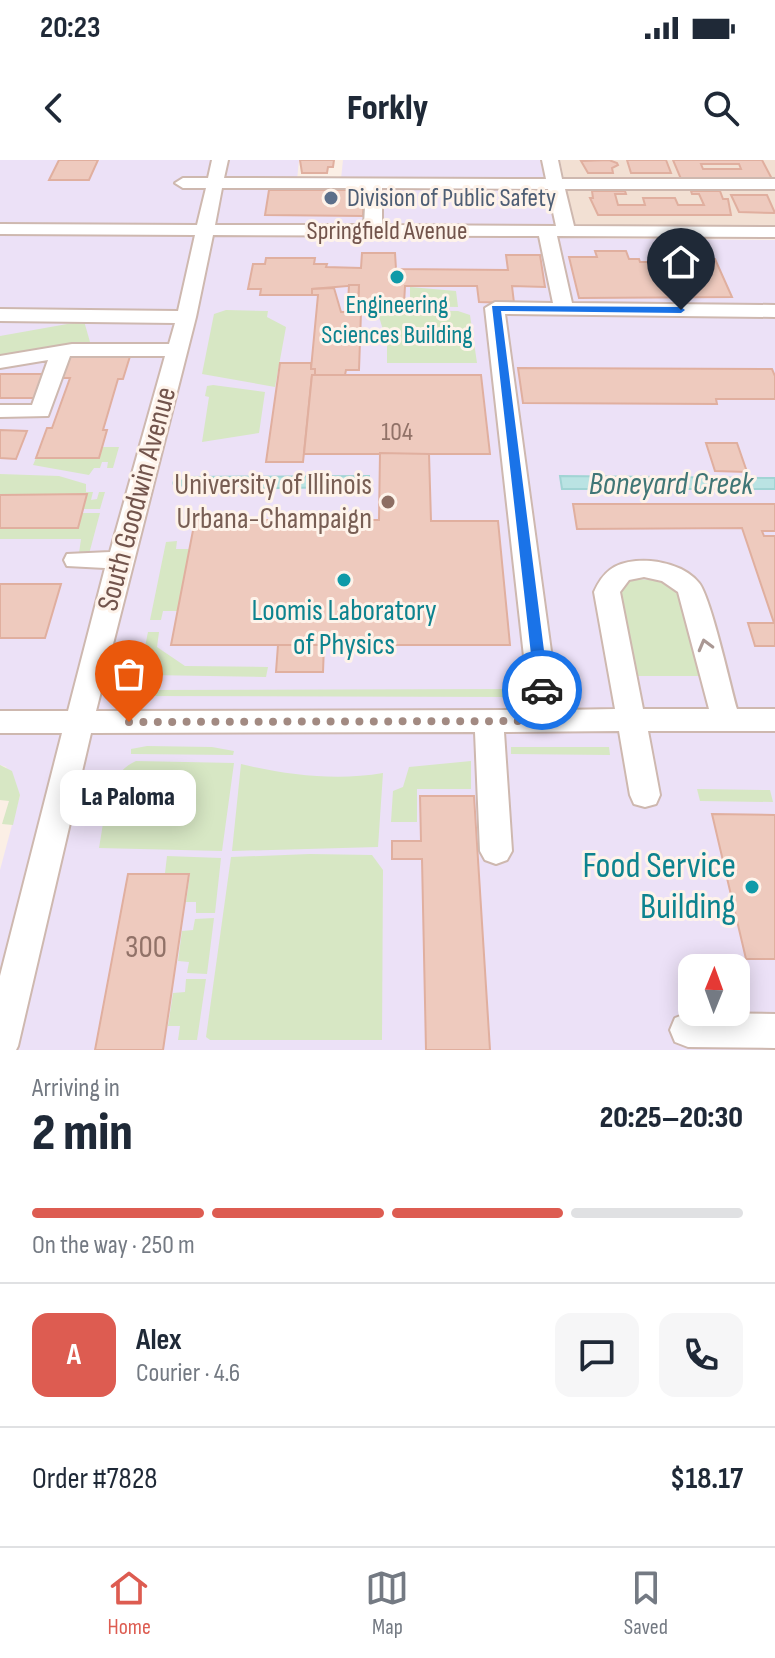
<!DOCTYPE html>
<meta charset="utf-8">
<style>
body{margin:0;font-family:"Sofia Sans Condensed",sans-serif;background:#f6f6f7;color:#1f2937;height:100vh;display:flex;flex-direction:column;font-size:30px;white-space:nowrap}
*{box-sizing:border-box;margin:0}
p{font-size:26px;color:#747a83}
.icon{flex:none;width:44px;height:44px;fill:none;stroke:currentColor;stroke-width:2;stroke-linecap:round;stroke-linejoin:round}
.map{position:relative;height:890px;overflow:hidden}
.details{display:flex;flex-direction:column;background:#fff;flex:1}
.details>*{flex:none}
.needle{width:52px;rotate:1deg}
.tools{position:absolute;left:678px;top:794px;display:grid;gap:16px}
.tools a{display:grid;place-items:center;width:72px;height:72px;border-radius:16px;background:#fff;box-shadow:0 4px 20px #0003;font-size:40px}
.pin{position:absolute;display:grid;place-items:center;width:68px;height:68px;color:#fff;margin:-82px -34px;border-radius:50% 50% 50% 0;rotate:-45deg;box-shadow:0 0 8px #0007}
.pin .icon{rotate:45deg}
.courier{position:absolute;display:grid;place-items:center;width:80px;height:80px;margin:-40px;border:6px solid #1a73e8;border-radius:50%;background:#fff;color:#222;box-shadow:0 2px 10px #0007}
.bubble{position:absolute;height:56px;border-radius:16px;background:#fff;box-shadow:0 4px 20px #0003;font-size:26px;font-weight:800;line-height:56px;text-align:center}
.summary em{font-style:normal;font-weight:800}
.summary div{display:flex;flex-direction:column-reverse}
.summary{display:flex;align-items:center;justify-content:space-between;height:136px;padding:0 32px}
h1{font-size:52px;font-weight:800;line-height:60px}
.bar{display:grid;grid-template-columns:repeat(4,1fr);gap:12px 8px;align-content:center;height:96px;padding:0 32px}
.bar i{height:10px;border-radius:6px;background:#e0e1e3}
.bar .current{background:#dd5c51}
.bar p{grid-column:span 4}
.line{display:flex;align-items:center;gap:20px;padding:0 32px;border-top:2px solid #e0e1e3}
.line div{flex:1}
.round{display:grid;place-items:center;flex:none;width:84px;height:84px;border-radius:16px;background:#f6f6f7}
.status{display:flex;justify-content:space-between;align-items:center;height:56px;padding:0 40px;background:#fff;direction:ltr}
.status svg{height:22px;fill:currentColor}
header{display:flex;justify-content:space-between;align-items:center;height:104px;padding:0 32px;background:#fff;font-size:36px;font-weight:800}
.tabs{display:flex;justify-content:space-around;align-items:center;height:112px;border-top:2px solid #e0e1e3;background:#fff;font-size:22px;color:#747a83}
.tabs a{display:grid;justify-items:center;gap:4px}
.tabs .current{color:#dd5c51}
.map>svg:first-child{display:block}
.residential{fill:#f2e0d3}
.education{fill:#ece1f7;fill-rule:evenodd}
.green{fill:#d7e7c4}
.water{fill:#bae3e3;stroke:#a1d4d4;stroke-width:2}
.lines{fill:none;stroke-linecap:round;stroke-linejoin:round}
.stream{stroke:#a1d4d4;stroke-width:7}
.building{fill:#eecabe;stroke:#e0af9f;stroke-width:2;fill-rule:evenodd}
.minor-casing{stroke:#ceb8af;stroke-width:4}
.minor{fill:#fff;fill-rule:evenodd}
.oneway{stroke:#aa9894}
.route{fill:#1a73e8}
.done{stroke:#a28a82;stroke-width:8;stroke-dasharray:0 14.4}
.service-dot{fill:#5c6f8a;stroke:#fef3ea;stroke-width:3}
.culture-dot{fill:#0f9aa8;stroke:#fef3ea;stroke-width:3}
.education-dot{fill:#8d6e63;stroke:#fef3ea;stroke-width:3}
.labels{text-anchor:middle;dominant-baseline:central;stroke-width:6;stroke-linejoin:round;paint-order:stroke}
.far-service-label{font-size:26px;fill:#4e5e75;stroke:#fef3ea;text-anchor:start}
.far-street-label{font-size:26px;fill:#72544c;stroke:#fef3ea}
.far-culture-label{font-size:26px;fill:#0d838f;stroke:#fef3ea}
.number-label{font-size:26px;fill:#917268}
.education-label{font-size:30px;fill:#785e54;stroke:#fef3ea;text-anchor:end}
.street-label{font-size:30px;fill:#72544c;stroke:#fef3ea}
.culture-label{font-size:30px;fill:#0d838f;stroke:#fef3ea}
.water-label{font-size:32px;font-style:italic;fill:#407676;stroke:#fef3ea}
.near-number-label{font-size:32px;fill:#917268}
.near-culture-label{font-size:36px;fill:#0d838f;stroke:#fef3ea;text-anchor:end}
</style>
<div class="status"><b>20:23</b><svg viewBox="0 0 49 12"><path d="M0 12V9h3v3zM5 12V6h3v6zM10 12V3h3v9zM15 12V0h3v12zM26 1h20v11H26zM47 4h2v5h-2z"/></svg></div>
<header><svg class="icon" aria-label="back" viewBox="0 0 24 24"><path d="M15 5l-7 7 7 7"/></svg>Forkly<svg class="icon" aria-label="search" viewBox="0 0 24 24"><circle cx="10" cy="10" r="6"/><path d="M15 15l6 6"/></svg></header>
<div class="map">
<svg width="775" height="890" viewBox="0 0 775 890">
<rect width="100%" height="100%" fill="#fbefe5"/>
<!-- residential -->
<polygon class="residential" points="560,0 775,0 775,67 575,67"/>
<!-- education -->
<path class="education" d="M 0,0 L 299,0 L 297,20 L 341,19 L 343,0 L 540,0 L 558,78 L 775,80 L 775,890 L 0,890 L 0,710 L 20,635 L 6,607 L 0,605 ZM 692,808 L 736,808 L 736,852 L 692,852 Z"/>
<!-- green -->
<g class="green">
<polygon points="410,127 456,131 458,147 410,146"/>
<polygon points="226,150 268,151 267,157 286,167 275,227 202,214 214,154"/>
<polygon points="377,150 458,151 470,155 477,203 387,203 387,183"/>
<polygon points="84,161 90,182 0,198 0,176"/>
<polygon points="213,225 265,232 259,273 202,282 209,237 205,236 207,226"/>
<polygon points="102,287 119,287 113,308 107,308 108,302 102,302 100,308 94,308 89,315 33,305 36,298 98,298"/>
<polygon points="0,314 59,316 86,324 86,332 93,332 91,340 97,339 99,332 105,332 100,349 83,349 86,334 0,335"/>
<polygon points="82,353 100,353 89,394 79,393 81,379 0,379 0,368 77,368"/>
<polygon points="177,381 176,389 189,389 178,451 163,451 161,460 150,460 166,382"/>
<polygon points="638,419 662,421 679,432 701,516 638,516 619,433 623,423"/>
<polygon points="148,472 159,472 157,487 185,506 268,507 266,517 148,515 141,506"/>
<polygon points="520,529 521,537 140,536 144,530"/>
<polygon points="147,586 212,587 234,591 233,595 131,594 131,589"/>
<polygon points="511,587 609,587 610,595 511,594"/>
<path d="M 136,601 L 234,603 L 222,691 L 99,688 C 105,659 105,614 136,601 Z"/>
<polygon points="471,601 471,629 417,629 417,662 391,662 393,631 403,627 409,607"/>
<path d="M 241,604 C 287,615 336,621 383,613 L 378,687 L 232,691 Z"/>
<polygon points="0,605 12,611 20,635 13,665 2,664 9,641 0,640"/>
<polygon points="697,629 770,630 773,642 700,641"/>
<polygon points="310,694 372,695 383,710 382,880 210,880 206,877 231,697"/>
<polygon points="167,696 221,698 215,753 196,753 196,742 186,742 190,714 165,713"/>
<polygon points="214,758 207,814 187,813 189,802 178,801 182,771 193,770 195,759"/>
<polygon points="186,819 206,819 197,880 178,880 180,866 168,866 173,833 185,832"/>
</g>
<!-- water -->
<g class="water">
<polygon points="369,316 369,327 184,329 186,317"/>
<polygon points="560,316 775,318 775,329 562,329"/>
</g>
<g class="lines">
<!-- stream -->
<polyline class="stream" points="176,323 196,323"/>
</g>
<!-- building -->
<g class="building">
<polygon points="59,0 98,0 89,20 49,20"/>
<polygon points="300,0 334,0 333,7 328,7 327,13 302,13"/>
<polygon points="609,0 617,3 618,5 612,8 613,13 588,13 581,1"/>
<polygon points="627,0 666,0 671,13 631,13"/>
<path d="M 673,0 L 762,0 L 772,19 L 681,19 ZM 701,4 L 739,4 L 741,9 L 703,9 Z"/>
<polygon points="269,30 364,30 363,56 265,55"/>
<polygon points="592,31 625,31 626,34 615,34 618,45 645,45 643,38 675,38 678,45 704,45 699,34 692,34 691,31 720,31 723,39 728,39 731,55 598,55 590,38 593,38"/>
<polygon points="731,35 767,35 775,53 739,52"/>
<polygon points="595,91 626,91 629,99 639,99 640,102 652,102 651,99 715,99 732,137 579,138 569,97 597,97"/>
<polygon points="362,93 395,93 396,109 508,110 506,95 540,95 545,127 512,126 514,143 479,142 477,126 405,126 404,144 358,143 359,125 312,129 312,135 260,135 261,129 248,129 253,104 265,104 266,98 315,98 314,104 327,104 326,107 361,108"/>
<polygon points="349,125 359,125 358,143 348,143"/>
<polygon points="334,128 341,152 361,152 359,210 346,210 345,215 315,215 315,209 311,209 318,135 312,135 312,129"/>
<polygon points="67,193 131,193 123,219 118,219 103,270 107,270 99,298 36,298 47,268 52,268 70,218 58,218"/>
<polygon points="280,203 311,203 311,209 315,209 315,215 312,215 303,302 266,302"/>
<polygon points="518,208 772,209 775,216 775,239 716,239 717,244 523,243"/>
<polygon points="0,214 44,214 34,238 0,238"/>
<polygon points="312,215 481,215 490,294 304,294"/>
<polygon points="0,270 27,271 16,299 0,298"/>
<polygon points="706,283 737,283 747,312 715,311"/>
<polygon points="380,293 429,294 431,361 498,361 510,485 171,485 195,360 379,360"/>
<polygon points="87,334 78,368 0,368 0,335"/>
<polygon points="573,344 775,344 775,371 762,371 764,376 775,376 775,486 755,486 748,463 774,463 742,368 577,369"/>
<polygon points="0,424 61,424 45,478 0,478"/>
<polygon points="278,485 324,485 323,512 276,512"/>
<polygon points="420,636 474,636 490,890 426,890 422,699 392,699 392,681 421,681"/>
<polygon points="712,654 775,655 775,799 746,799"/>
<polygon points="128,714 189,714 163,890 95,890"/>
</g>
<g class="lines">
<defs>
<g id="minor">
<path d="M 212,0 L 228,0 L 224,18 L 546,19 L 542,0 L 558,0 L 562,19 L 775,19 L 775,29 L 565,29 L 574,66 L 775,67 L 775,77 L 557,76 L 572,143 L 775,145 L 775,157 L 505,154 L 559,550 L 615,549 L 594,432 C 603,412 614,403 636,401 C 657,399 686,406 699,423 C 711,438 730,525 737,549 L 775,549 L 775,571 L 648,571 L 660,635 L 656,644 L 645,647 L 634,644 L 630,635 L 619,571 L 504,572 L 512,691 L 507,700 L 496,704 L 485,700 L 480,691 L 475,572 L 91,573 L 18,886 L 16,890 L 0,890 L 0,816 L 62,573 L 0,573 L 0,551 L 68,551 L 105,408 L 67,406 L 64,400 L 67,394 L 110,392 L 165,196 L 70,196 L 48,256 L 0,257 L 0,245 L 32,245 L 48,200 L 0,208 L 0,196 L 72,184 L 169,184 L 175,163 L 0,161 L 0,149 L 178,151 L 195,75 L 0,74 L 0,64 L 197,65 L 206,28 L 183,28 L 175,23 L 183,18 L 208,18 ZM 222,28 L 366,28 L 364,65 L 215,65 ZM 382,28 L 548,29 L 556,66 L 382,65 ZM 213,75 L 539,76 L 553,143 L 495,142 L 485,148 L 530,550 L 96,551 L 196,157 ZM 644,417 L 662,421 L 678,432 L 709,549 L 643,549 L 620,432 L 629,420 Z"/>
<polygon points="688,853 775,854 775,888 688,887 675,882 670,870 675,858"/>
</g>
</defs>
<!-- minor casing -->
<use href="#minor" class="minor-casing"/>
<!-- minor -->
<use href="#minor" class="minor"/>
</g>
<!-- one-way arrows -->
<defs><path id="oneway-chevron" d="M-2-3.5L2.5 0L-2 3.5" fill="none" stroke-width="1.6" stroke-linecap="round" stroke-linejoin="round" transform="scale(2)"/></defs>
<use class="oneway" href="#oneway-chevron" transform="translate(705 485) rotate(-105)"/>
<!-- route -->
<polygon class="route" points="492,146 681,147 685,150 681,153 501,151 549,530 542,535 535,530"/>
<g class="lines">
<!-- done -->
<polyline class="done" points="129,562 546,561 542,530"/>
</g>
<!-- markers -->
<circle class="service-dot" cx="331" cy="38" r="8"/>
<g class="culture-dot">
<circle cx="397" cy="117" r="8"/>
<circle cx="344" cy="420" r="8"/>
<circle cx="752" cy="727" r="8"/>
</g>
<circle class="education-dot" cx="388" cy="342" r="8"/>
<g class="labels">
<!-- far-service labels -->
<g class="far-service-label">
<text x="347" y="38">Division of Public Safety</text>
</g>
<!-- far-street labels -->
<g class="far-street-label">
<text x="387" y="71">Springfield Avenue</text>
</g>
<!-- far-culture labels -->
<g class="far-culture-label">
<text x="397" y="145">Engineering<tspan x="397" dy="30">Sciences Building</tspan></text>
</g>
<!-- number labels -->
<g class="number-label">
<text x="397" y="272">104</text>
</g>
<!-- education labels -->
<g class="education-label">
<text x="372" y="325">University of Illinois<tspan x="372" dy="34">Urbana-Champaign</tspan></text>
</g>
<!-- street labels -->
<g class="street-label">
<text transform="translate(137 339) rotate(-75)">South Goodwin Avenue</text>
</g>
<!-- culture labels -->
<g class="culture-label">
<text x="344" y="451">Loomis Laboratory<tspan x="344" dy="34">of Physics</tspan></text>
</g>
<!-- water labels -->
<g class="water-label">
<text x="671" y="324">Boneyard Creek</text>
</g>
<!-- near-number labels -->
<g class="near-number-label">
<text x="146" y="787">300</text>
</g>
<!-- near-culture labels -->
<g class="near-culture-label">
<text x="736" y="706">Food Service<tspan x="736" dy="41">Building</tspan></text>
</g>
</g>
</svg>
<div class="tools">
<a><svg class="needle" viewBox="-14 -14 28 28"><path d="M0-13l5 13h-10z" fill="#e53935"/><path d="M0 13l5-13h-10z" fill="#747a83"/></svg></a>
</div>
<div class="pin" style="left:129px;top:562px;background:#ea580c"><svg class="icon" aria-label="bag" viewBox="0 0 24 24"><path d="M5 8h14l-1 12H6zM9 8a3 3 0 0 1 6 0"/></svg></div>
<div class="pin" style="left:681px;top:150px;background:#1f2937"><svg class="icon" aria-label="home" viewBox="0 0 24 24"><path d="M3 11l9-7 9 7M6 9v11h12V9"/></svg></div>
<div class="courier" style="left:542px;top:530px"><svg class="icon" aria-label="car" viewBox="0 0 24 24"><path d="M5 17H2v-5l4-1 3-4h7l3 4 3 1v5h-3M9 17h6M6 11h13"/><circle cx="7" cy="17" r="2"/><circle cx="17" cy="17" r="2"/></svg></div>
<div class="bubble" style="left:60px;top:610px;width:136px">La Paloma</div>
</div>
<section class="details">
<div class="summary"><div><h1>2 min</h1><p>Arriving in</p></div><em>20:25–20:30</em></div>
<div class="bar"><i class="current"></i><i class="current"></i><i class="current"></i><i></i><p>On the way · 250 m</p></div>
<div class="line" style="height:144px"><b class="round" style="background:#dd5c51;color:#fff">A</b><div><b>Alex</b><p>Courier · 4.6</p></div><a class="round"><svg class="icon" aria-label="chat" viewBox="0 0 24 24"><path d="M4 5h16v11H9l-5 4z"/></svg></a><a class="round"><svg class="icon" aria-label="phone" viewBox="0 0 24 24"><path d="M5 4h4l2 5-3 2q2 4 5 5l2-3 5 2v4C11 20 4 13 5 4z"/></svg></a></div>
<div class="line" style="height:104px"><div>Order #7828</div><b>$18.17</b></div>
</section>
<nav class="tabs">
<a class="current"><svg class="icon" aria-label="home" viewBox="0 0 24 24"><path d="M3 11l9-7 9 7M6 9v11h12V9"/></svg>Home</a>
<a><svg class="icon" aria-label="map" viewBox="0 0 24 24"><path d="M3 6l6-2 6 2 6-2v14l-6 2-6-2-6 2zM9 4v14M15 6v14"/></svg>Map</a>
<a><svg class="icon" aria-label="saved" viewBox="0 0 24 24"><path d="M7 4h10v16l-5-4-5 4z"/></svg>Saved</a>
</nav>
